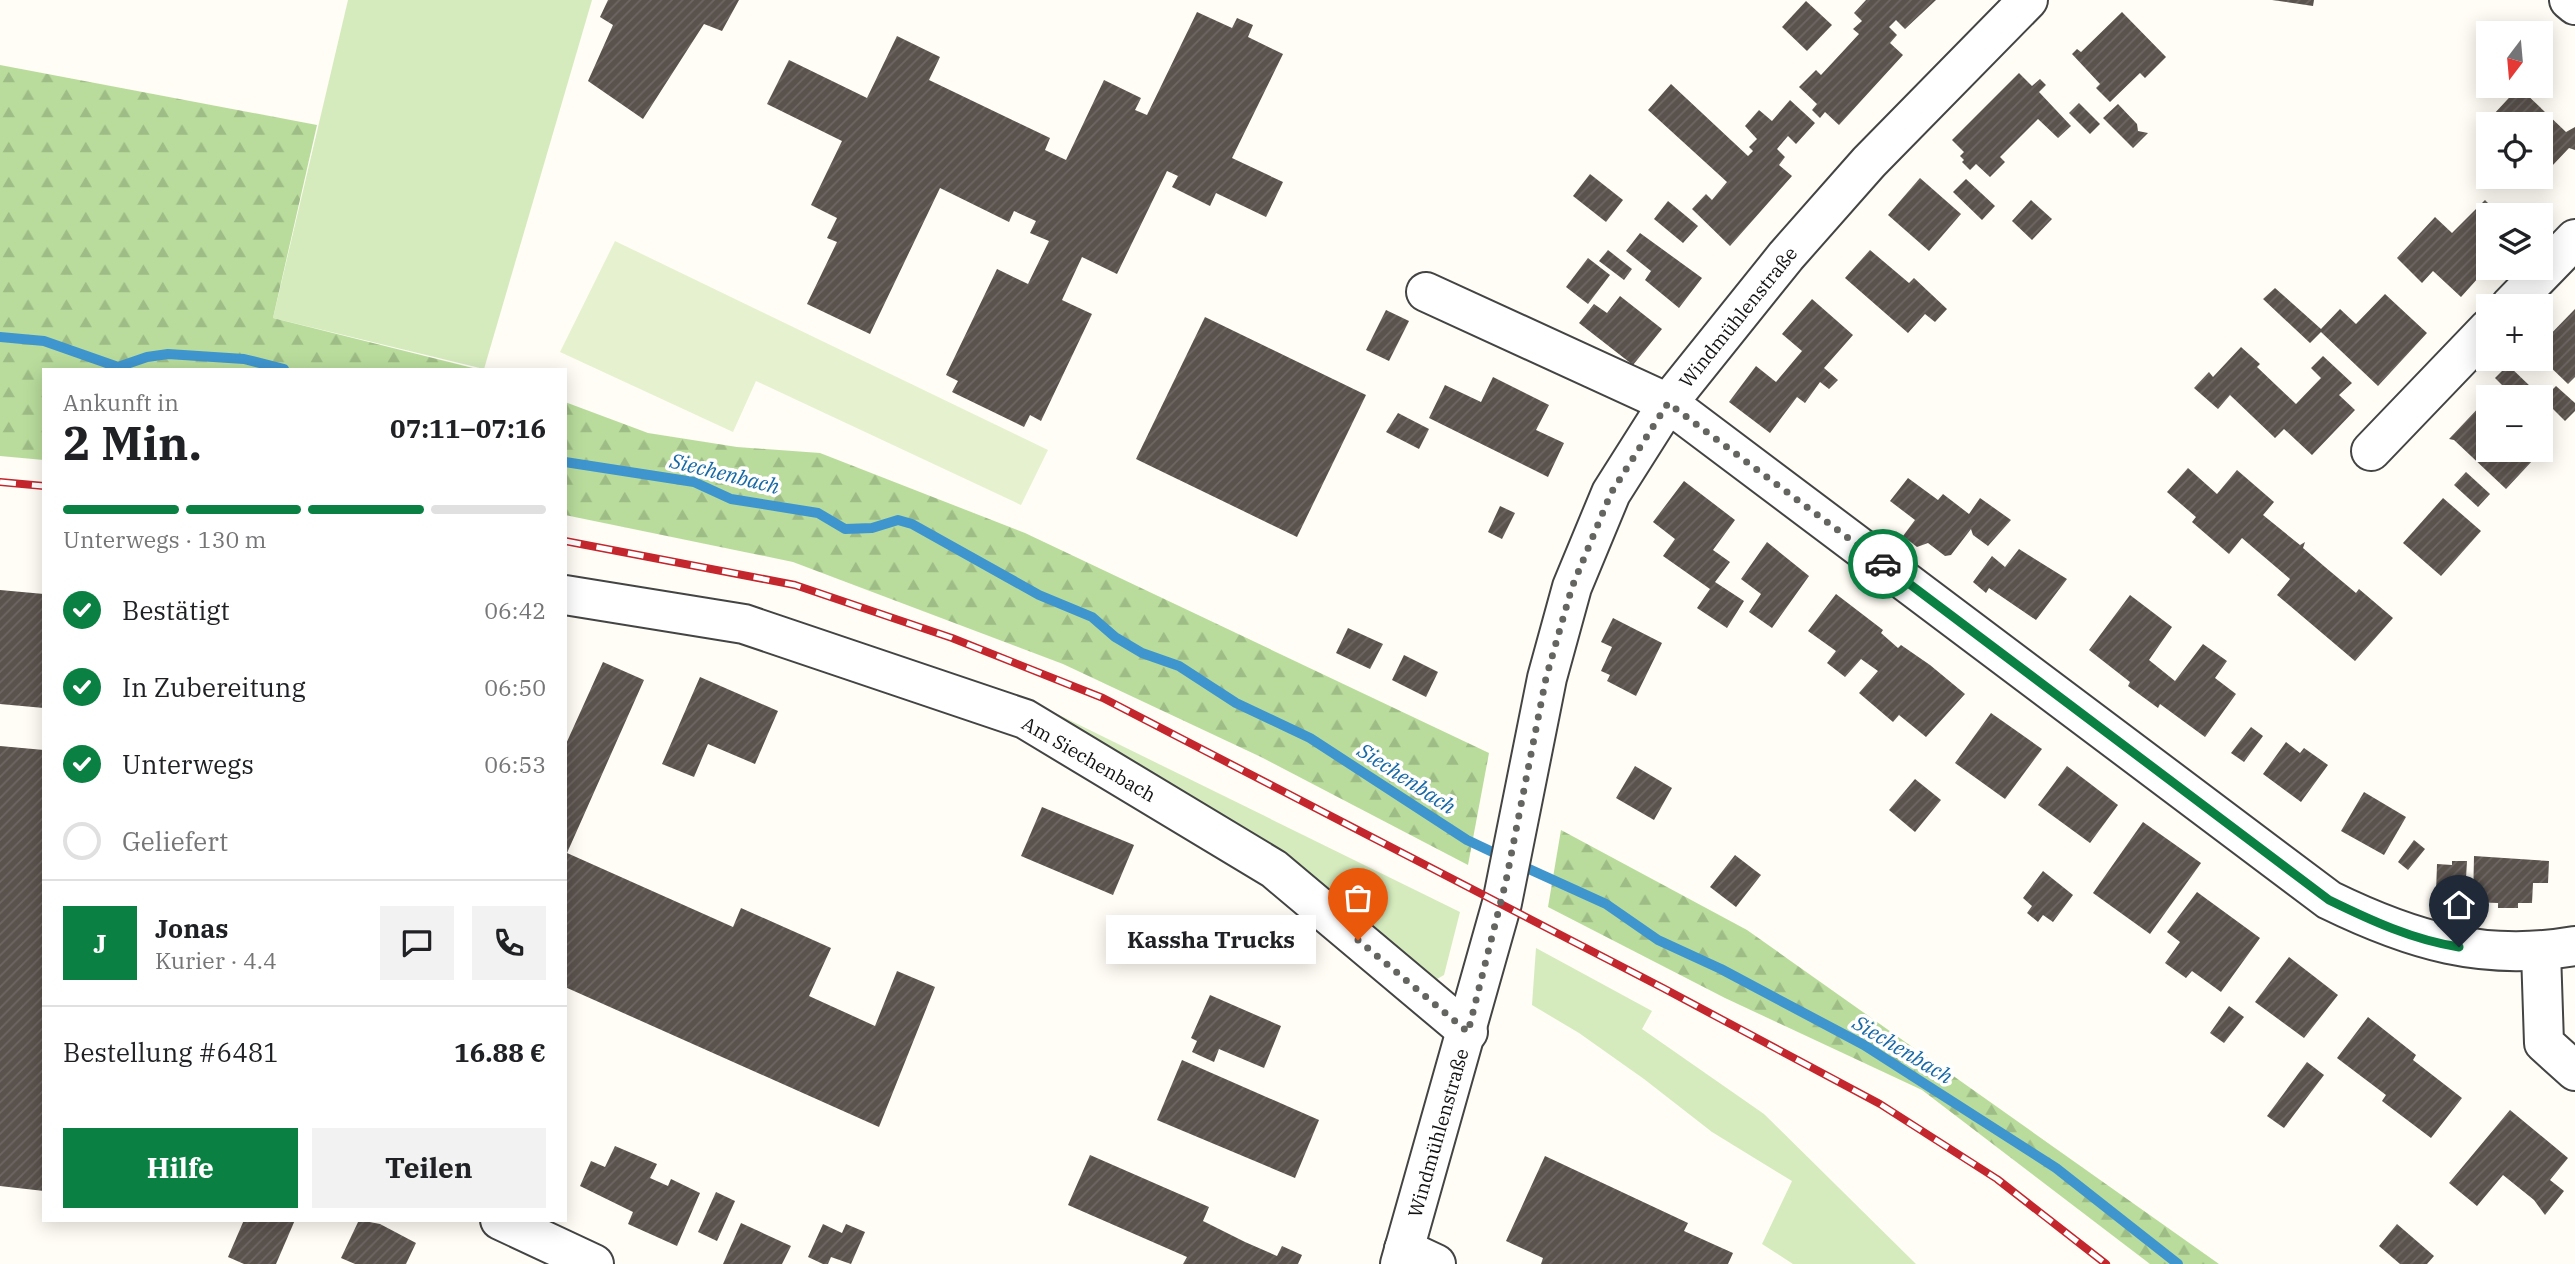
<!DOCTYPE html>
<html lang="de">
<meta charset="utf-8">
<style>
body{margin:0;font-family:"IBM Plex Serif",serif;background:#f2f2f2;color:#202124;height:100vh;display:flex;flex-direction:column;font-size:26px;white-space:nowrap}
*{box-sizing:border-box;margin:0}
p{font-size:23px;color:#757577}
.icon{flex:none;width:38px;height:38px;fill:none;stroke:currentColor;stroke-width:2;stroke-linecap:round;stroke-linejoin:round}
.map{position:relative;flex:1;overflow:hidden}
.drawer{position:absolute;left:42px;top:368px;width:525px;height:854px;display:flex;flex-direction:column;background:#fff;border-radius:0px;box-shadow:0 4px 18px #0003}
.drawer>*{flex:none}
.needle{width:46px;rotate:196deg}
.tools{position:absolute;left:2476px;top:21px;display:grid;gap:14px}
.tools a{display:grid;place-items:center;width:77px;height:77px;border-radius:0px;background:#fff;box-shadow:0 4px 18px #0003;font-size:35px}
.pin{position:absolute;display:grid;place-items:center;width:60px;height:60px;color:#fff;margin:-72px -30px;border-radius:50% 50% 50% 0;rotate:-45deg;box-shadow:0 0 7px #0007}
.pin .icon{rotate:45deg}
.courier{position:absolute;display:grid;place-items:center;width:70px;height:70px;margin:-35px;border:5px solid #0b8043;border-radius:50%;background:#fff;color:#222;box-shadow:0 2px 9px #0007}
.bubble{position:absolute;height:49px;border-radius:0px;background:#fff;box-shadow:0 4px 18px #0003;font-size:23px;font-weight:700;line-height:49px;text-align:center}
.overview em{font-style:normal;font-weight:700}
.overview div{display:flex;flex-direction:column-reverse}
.overview{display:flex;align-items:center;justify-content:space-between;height:119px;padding:0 21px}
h1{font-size:46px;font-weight:700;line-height:52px}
.bar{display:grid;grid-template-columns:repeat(4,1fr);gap:10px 7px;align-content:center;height:84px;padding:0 21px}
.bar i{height:9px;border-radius:5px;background:#e0e0e0}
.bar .on{background:#0b8043}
.bar p{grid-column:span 4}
.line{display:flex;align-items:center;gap:18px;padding:0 21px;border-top:2px solid #e0e0e0}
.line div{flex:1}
.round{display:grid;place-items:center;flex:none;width:74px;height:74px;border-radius:0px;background:#f2f2f2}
ol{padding:0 21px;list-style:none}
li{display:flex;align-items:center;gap:21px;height:77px}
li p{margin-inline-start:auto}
li .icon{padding:7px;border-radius:50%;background:#0b8043;color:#fff;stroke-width:4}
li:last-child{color:#757577}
li i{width:38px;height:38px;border:4px solid #e0e0e0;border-radius:50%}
.cta{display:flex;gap:14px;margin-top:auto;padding:14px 21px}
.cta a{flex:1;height:80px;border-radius:0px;background:#0b8043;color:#fff;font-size:28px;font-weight:700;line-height:80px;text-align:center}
.cta a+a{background:#f2f2f2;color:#202124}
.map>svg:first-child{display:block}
.green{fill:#d5ebbd}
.forest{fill:url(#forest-firs)}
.pitch{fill:#e6f2cf}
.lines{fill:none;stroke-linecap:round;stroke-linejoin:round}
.stream{stroke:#3f96cf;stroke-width:10}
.building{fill:url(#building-hatch)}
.minor-casing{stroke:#444;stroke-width:42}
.minor{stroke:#fff;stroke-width:38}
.rail-casing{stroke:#c4262e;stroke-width:8}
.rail{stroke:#fff;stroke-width:5;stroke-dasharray:16;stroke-linecap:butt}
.done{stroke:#646461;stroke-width:7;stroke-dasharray:0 12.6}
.route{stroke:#0b8043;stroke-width:9}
.labels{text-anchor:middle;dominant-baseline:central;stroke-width:7;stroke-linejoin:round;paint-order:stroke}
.street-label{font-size:19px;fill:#111;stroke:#fff}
.water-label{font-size:21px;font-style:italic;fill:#1768a6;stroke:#fff}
</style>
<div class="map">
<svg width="2575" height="1264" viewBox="0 0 2575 1264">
<defs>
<pattern id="forest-firs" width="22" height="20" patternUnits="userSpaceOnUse" patternTransform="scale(1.75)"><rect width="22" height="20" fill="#b9dc9c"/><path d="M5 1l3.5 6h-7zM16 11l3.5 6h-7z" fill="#9ebc85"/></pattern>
<pattern id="building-hatch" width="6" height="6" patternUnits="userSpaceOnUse" patternTransform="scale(1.75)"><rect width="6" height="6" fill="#5a524d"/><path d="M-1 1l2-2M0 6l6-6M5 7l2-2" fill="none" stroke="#6d6662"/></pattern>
</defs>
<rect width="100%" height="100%" fill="#fffdf5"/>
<!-- green -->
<g class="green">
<polygon points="348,0 592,0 484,369 273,318"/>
<polygon points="884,656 1051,711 1460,912 1444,975 1437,979 1427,975 1345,903 1286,859"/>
<polygon points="1536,948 1652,1011 1642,1029 1764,1114 1916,1264 1793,1264 1762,1244 1792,1181 1712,1132 1644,1079 1579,1033 1532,1005"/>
</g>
<!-- forest -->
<g class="forest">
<polygon points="0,65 317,125 273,318 477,369 44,369 44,460 0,456"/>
<polygon points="565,402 648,433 737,447 820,453 1025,533 1489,753 1468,865 1261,757 1063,664 793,562 565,515"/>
<polygon points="1561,830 1747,930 2219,1264 2150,1264 1922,1090 1725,998 1548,907"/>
</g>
<!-- pitch -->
<polygon class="pitch" points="615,241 1048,450 1021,505 756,381 733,432 560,352"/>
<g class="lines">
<!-- stream -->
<g class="stream">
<polyline points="0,337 44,341 118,367 147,357 168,354 244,359 284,369"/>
<polyline points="565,462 694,482 731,499 818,513 845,529 872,528 898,520 912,524 1039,595 1092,617 1115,637 1142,653 1179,666 1236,703 1310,738 1467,840 1503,857"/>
<polyline points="1518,864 1606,904 1658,940 1721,969 1864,1045 2056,1168 2178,1264"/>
</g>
</g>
<!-- building -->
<g class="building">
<polygon points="608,0 739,0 722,31 704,24 643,119 588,81 613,25 600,17"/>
<polygon points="1866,0 1936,0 1905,29 1896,20 1889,27 1897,35 1890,43 1903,55 1839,125 1825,112 1820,118 1812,110 1817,104 1799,87 1816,70 1821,75 1859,34 1853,29 1862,21 1854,13"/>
<polygon points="2272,0 2314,0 2313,6"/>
<polygon points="1806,1 1832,25 1807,51 1782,27"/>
<polygon points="1197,12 1232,28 1237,18 1253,25 1248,37 1283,54 1232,158 1283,182 1266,217 1216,193 1210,206 1172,187 1178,176 1167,171 1117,274 1082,257 1062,300 1092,314 1041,421 1030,415 1024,427 952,392 958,381 946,375 997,269 1028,284 1049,241 1030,233 1036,221 1014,211 1009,222 940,188 870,334 807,304 837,242 827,238 837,218 811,205 842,141 767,104 789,60 867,98 897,36 940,57 929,80 1050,138 1045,150 1066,160 1104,80 1141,98 1135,110 1147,115"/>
<polygon points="2122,12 2166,57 2145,78 2140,73 2110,102 2096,88 2100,84 2072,54 2077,49 2081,52"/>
<polygon points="2019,73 2032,86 2040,79 2046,85 2039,92 2071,126 2058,138 2038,119 2000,157 2005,162 1990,177 1976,164 1970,170 1962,162 1964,160 1960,156 1964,152 1952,140"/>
<polygon points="1671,84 1748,156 1753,151 1749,147 1757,139 1745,126 1759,110 1772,121 1790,100 1815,123 1796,144 1788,136 1777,149 1785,157 1779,165 1792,176 1730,246 1692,209 1706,194 1712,200 1727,182 1648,110"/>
<polygon points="2520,86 2528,86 2523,91 2566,132 2575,127 2575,150 2569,148 2537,182 2532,177 2541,177 2541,124 2488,124 2488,139 2479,130"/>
<polygon points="2079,103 2100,124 2090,134 2069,113"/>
<polygon points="2118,104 2137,124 2138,131 2148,133 2133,148 2103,118"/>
<polygon points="1590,174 1623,200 1606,222 1573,196"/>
<polygon points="1920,178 1961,214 1929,251 1888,215"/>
<polygon points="1966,179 1995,206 1982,220 1953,192"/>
<polygon points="2031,200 2052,219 2032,240 2012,221"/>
<polygon points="2485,200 2500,215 2488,215 2488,267 2461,297 2433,271 2422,283 2397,258 2435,217 2452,233"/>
<polygon points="1668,201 1698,226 1683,243 1654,219"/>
<polygon points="1640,233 1702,278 1679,308 1645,280 1651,271 1626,251"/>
<polygon points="1608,250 1632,269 1624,280 1599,261"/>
<polygon points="1870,250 1909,283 1914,278 1947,309 1935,322 1925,314 1908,333 1845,278"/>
<polygon points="1588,258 1610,275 1588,304 1566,287"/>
<polygon points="2275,288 2321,329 2340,309 2356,324 2385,294 2427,333 2378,386 2321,332 2310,343 2263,299"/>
<polygon points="1620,296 1662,329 1633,365 1579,323 1594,304 1607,313"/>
<polygon points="1812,299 1853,335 1824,368 1838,380 1829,389 1820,382 1805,403 1797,397 1770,433 1729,402 1756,366 1776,382 1802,351 1782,334"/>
<polygon points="2575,309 2575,377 2568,384 2541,358 2541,344"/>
<polygon points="1386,310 1409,321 1389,361 1366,350"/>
<polygon points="1205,317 1366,395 1297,537 1136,459"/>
<polygon points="2241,347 2260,364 2257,367 2296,404 2321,378 2311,368 2323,356 2352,383 2339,395 2355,410 2312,455 2284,429 2275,438 2230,395 2218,409 2194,388 2209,372 2213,377"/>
<polygon points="2508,365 2532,388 2523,397 2514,397 2495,378"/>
<polygon points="1493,377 1549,405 1536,430 1564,443 1548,477 1429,418 1445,385 1481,402"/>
<polygon points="2556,386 2575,403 2575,411 2565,421 2543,399"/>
<polygon points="2483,403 2488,408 2488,450 2520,450 2533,460 2506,489 2454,440 2449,439"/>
<polygon points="1398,413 1429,429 1419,449 1386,432"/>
<polygon points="2188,468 2217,494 2237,470 2274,502 2263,515 2300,545 2305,542 2303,548 2325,567 2356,593 2359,589 2393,618 2355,661 2277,595 2290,579 2256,550 2242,538 2229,554 2192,522 2196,517 2167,492"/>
<polygon points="2466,472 2490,494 2478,507 2454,485"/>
<polygon points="1908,478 1938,500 1943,494 1969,514 1980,498 2011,520 1988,546 1973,535 1971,529 1951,555 1945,556 1928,543 1917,547 1903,536 1915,520 1890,501"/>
<polygon points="1684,481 1735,520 1713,550 1730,562 1715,582 1744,601 1727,628 1697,608 1710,589 1663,556 1675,539 1653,522"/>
<polygon points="2443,498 2481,531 2441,576 2403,543"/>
<polygon points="1500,506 1515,513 1502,539 1488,532"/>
<polygon points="1767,542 1809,576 1772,628 1749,612 1761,594 1741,579"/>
<polygon points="2019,549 2067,579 2036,620 1989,588 1986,593 1973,582 1992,556 2005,567"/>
<polygon points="0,590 44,594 44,708 0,704"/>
<polygon points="1836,594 1883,630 1881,633 1898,648 1901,645 1930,665 1965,694 1926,737 1899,715 1893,722 1859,693 1878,671 1861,659 1845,677 1827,663 1836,651 1808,631"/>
<polygon points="2130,595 2172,627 2149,660 2175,681 2203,644 2227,661 2215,678 2236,694 2205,737 2160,704 2158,708 2128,686 2130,682 2089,650"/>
<polygon points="1613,618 1662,643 1636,696 1607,681 1610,675 1601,671 1612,647 1601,642"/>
<polygon points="1348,628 1383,644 1370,669 1336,653"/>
<polygon points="1404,655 1438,672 1426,697 1392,680"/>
<polygon points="603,662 644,680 567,853 733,927 741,908 831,948 809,996 875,1026 897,971 935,987 879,1127 565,987 565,746"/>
<polygon points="700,677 778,711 755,764 708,744 694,777 662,764"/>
<polygon points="1991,713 2042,749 2005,799 1955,763"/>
<polygon points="2251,727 2263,736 2244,762 2231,753"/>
<polygon points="2286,742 2300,753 2304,748 2328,765 2301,802 2263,774"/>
<polygon points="0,746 44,750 44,1191 0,1186"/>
<polygon points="1635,766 1672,788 1654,820 1616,798"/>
<polygon points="2067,766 2118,805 2090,843 2038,805"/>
<polygon points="1915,779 1941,800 1915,832 1889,810"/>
<polygon points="2364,792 2406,817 2384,855 2341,831"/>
<polygon points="1042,807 1134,845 1113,895 1021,856"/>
<polygon points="2143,822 2201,863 2150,934 2093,893"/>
<polygon points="2414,840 2425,849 2408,870 2398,862"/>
<polygon points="1735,855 1761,875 1736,907 1710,887"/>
<polygon points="2474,856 2549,861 2548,883 2533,883 2532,903 2518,903 2518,908 2498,908 2498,903 2473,902"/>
<polygon points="2452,861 2467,861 2465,895 2436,893 2437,864 2452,865"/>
<polygon points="2043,871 2073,895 2053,922 2043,915 2038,922 2027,913 2032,906 2023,898"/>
<polygon points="2197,892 2260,938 2221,992 2192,971 2186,978 2165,963 2180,942 2167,932"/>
<polygon points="2289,957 2338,995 2304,1038 2255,1002"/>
<polygon points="1210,995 1281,1026 1264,1068 1219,1049 1214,1062 1192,1052 1197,1041 1191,1038"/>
<polygon points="2229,1006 2244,1017 2224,1043 2210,1033"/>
<polygon points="2368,1017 2416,1055 2413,1060 2462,1098 2431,1138 2382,1101 2386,1095 2337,1058"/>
<polygon points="1182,1060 1319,1120 1295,1178 1157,1120"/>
<polygon points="2307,1062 2324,1075 2284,1128 2267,1116"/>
<polygon points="2510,1110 2568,1158 2550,1180 2564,1191 2545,1215 2534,1200 2503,1175 2477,1206 2449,1183"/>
<polygon points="615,1146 657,1164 650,1178 668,1186 671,1179 700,1193 677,1246 628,1224 633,1212 580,1186 591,1161 605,1167"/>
<polygon points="1090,1155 1209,1207 1203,1221 1245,1242 1277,1256 1282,1246 1302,1255 1298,1264 1183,1264 1187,1257 1068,1205"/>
<polygon points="1545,1156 1688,1223 1684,1231 1733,1253 1728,1264 1541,1264 1543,1258 1506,1241"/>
<polygon points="716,1192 735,1201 717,1241 698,1232"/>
<polygon points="244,1220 295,1220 276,1264 244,1264 228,1257"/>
<polygon points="359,1220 380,1224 416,1243 406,1264 355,1264 341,1258"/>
<polygon points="741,1223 791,1246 782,1264 723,1264"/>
<polygon points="823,1224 842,1233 846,1224 865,1232 851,1264 831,1257 828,1264 823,1264 808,1257"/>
<polygon points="2397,1224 2434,1256 2427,1264 2400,1264 2379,1246"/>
</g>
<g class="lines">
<defs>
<g id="minor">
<polyline points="2569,0 2575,5"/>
<path d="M 1426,292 L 1668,403 L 2329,900 C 2411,940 2483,962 2575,946"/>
<polyline points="2510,306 2575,239"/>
<polyline points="2371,451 2488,329"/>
<polyline points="565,595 744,624 1025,719 1274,869 1468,1032"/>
<polyline points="2541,952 2544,1043 2575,1071"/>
<polyline points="500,1220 594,1264"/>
<polyline points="1404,1249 1436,1264"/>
<polyline points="1400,1264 1502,903 1547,678 1572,587 1611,493 1668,403 1786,256 1869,162 2028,0"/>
</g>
</defs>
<!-- minor casing -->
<use href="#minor" class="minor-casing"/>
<!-- minor -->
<use href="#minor" class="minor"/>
<defs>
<g id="rail">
<polyline points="0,482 44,486"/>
<polyline points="565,541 795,585 952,638 1103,698 1663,988 1880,1104 1997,1179 2106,1264"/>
</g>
</defs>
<!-- rail casing -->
<use href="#rail" class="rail-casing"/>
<!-- rail -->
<use href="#rail" class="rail"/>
</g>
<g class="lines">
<!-- done -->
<polyline class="done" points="1358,940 1468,1032 1506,881 1546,678 1572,587 1611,493 1668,403 1883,564"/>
<!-- route -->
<path class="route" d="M 1883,564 L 2329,900 C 2370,920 2413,940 2459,947"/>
</g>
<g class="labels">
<!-- street labels -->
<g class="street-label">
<text transform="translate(1738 317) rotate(-51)">Windmühlenstraße</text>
<text transform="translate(1089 759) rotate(30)">Am Siechenbach</text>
<text transform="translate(1438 1133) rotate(-74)">Windmühlenstraße</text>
</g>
<!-- water labels -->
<g class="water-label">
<text transform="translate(725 473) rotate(14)">Siechenbach</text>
<text transform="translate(1407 778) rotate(33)">Siechenbach</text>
<text transform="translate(1903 1049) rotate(31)">Siechenbach</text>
</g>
</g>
</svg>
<div class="tools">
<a><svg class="needle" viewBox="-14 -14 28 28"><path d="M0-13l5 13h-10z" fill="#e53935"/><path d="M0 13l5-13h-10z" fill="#757577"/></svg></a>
<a><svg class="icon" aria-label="locate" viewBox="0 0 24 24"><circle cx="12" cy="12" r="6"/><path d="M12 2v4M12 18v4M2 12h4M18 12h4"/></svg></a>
<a><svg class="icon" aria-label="layers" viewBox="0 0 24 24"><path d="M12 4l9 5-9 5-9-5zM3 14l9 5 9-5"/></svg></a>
<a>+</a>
<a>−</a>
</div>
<div class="pin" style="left:1358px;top:940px;background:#ea580c"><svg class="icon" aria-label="bag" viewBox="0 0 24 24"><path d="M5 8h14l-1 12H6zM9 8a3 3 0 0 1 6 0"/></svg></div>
<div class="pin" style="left:2459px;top:947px;background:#1f2937"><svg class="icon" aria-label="home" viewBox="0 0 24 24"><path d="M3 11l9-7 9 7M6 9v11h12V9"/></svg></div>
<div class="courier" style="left:1883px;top:564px"><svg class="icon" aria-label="car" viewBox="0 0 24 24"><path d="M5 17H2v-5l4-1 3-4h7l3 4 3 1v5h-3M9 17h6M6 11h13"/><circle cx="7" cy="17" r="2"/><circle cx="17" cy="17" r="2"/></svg></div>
<div class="bubble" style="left:1106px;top:915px;width:210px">Kassha Trucks</div>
<section class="drawer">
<div class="overview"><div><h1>2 Min.</h1><p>Ankunft in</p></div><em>07:11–07:16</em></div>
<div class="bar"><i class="on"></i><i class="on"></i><i class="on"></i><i></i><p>Unterwegs · 130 m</p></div>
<ol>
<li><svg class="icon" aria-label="check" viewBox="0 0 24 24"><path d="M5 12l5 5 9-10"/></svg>Bestätigt<p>06:42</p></li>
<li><svg class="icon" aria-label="check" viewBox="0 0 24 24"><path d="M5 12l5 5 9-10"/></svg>In Zubereitung<p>06:50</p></li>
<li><svg class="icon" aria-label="check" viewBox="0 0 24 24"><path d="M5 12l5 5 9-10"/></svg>Unterwegs<p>06:53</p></li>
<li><i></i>Geliefert</li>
</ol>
<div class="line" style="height:126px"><b class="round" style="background:#0b8043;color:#fff">J</b><div><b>Jonas</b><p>Kurier · 4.4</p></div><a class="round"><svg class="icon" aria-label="chat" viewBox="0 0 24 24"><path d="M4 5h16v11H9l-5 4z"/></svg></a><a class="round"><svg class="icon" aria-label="phone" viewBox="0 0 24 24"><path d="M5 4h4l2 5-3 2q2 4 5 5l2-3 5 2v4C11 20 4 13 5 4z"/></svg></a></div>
<div class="line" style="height:91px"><div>Bestellung #6481</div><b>16.88 €</b></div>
<div class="cta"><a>Hilfe</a><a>Teilen</a></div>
</section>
</div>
